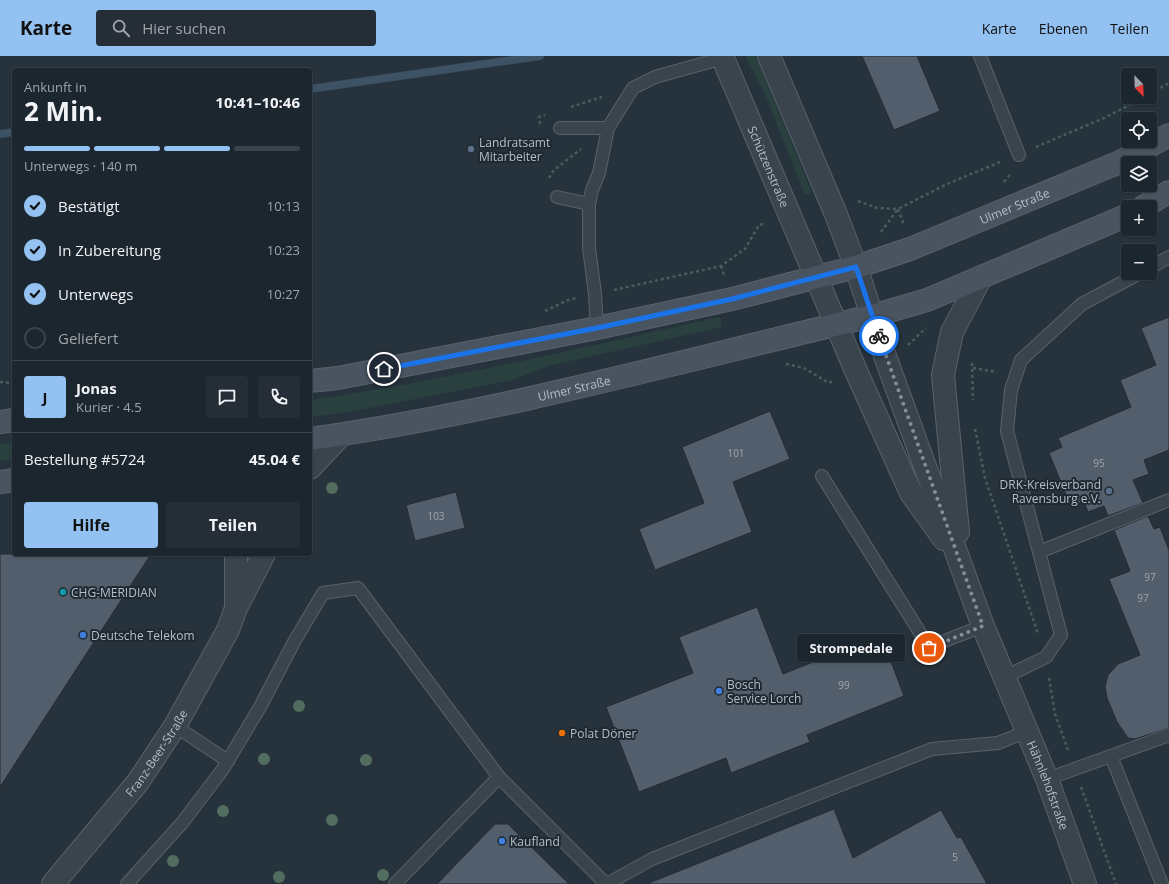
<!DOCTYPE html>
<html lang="de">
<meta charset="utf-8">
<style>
body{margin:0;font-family:"Open Sans",sans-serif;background:#252e36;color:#f1f3f6;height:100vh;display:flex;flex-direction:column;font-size:15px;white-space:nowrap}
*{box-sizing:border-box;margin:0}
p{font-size:13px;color:#a0a5aa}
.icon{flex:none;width:22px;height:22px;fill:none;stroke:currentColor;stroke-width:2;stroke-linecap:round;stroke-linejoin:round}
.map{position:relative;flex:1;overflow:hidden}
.sheet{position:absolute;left:12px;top:12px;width:300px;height:488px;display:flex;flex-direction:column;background:#1c262e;border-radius:4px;box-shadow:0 1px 3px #0004,0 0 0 1px #3a434a}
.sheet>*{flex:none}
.needle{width:26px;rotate:157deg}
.controls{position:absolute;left:1121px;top:12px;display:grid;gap:8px}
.controls a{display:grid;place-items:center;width:36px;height:36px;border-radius:4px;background:#1c262e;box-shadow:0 1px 3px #0004,0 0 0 1px #3a434a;font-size:20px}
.pin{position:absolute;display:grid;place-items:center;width:34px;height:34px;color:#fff;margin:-17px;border:2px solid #fff;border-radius:50%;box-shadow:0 1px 4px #0007}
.courier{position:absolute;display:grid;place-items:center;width:40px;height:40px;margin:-20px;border:3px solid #1a73e8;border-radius:50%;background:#fff;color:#222;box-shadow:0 1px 5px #0007}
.bubble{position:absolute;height:28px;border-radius:4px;background:#1c262e;box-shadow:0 1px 3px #0004,0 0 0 1px #3a434a;font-size:13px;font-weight:700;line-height:28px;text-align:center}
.headline em{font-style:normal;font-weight:700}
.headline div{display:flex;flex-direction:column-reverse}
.headline{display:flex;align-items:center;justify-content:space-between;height:68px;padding:0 12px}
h1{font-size:26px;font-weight:700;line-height:30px}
.bar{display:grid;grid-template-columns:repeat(4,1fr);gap:6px 4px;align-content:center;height:48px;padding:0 12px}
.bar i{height:5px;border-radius:3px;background:#3a434a}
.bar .on{background:#93c1f1}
.bar p{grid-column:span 4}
.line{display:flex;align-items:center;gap:10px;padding:0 12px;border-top:1px solid #3a434a}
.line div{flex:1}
.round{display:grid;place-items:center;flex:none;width:42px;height:42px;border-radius:4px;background:#252e36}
ol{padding:0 12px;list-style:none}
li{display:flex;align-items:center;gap:12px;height:44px}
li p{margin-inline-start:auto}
li .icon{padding:4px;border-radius:50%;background:#93c1f1;color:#111;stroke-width:4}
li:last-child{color:#a0a5aa}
li i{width:22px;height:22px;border:2px solid #3a434a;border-radius:50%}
.button{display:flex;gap:8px;margin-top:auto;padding:8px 12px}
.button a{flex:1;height:46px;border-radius:4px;background:#93c1f1;color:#111;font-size:16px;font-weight:700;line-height:46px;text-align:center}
.button a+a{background:#252e36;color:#f1f3f6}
header{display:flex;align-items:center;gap:24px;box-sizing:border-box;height:56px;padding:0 20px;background:#93c1f1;color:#111}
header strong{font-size:19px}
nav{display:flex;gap:22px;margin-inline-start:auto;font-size:14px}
.search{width:280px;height:36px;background:#252e36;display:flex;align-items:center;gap:10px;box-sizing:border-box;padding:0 14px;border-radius:4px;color:#a0a5aa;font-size:15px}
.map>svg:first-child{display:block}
.green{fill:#29403f}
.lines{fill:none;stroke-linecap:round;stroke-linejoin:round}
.stream{stroke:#3d5265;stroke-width:8}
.building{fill:#525e6b;stroke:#212b34}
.lane-casing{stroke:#58626b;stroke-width:14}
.street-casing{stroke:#58626b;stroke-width:24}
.secondary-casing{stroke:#58626b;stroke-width:24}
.path{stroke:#485c5d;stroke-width:2.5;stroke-dasharray:3 3;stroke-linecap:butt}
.lane{stroke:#3a444d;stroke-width:12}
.street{stroke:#3a444d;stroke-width:22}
.secondary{stroke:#495460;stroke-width:22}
.tree{fill:#526d5f}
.done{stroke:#848e97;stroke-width:4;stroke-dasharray:0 7.2}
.route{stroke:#1a73e8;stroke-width:5}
.service-dot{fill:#5c6f8a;stroke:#1f2932;stroke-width:1.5}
.culture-dot{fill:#0f9aa8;stroke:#1f2932;stroke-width:1.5}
.shop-dot{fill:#3f7fe0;stroke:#1f2932;stroke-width:1.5}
.food-dot{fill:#e8710a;stroke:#1f2932;stroke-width:1.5}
.labels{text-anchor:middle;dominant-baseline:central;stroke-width:4;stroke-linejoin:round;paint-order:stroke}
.number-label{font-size:10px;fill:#9da7b1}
.poi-label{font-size:12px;fill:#b6bfc8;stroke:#1f2932;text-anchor:start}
.street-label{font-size:12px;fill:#b6bfc8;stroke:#1f2932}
</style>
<header>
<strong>Karte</strong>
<div class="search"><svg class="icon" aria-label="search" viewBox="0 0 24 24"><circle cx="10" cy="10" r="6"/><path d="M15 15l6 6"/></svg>Hier suchen</div>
<nav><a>Karte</a><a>Ebenen</a><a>Teilen</a></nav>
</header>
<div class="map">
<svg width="1169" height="828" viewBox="0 0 1169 828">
<rect width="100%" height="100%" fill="#26333d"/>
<!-- green -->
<g class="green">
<polygon points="745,0 756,0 812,137 805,139 765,38"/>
<path d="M 720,261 L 722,271 L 548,310 L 512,324 L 349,356 L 310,361 L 310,344 C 448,324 584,291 720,261 Z"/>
<polygon points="14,386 14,403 0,405 0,388"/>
</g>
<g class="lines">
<!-- stream -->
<g class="stream">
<polyline points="310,33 540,0"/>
<polyline points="0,78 14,76"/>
</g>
</g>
<!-- building -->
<g class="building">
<polygon points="862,0 917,0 940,55 894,74"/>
<polygon points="1169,261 1169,394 1144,404 1149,418 1133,424 1143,447 1108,460 1104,450 1088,456 1084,446 1071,451 1049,397 1062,391 1058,382 1131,351 1120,324 1156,309 1141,272"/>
<polygon points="770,355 790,403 733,426 752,476 655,514 639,473 704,447 682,391"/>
<polygon points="456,436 465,472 415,485 406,449"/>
<polygon points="1148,460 1154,473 1160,471 1169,494 1169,672 1135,683 1128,682 1117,666 1107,642 1105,630 1108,619 1118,608 1140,599 1109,523 1130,515 1114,474"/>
<polygon points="0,498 151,498 0,731"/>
<polygon points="757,551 783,618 881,579 904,640 807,679 810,686 731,717 726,702 639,736 606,651 693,617 679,581"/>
<polygon points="834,753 853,802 941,754 957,782 961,781 987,828 649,828 649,827"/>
<polygon points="495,768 508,768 569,828 437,828"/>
</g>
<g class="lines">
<defs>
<g id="lane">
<polyline points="980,0 1019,99"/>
<polyline points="560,72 608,72"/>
<polyline points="557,141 589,148"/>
<polyline points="1150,212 1169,201"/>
<polyline points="597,272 595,238 589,192 589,148 592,134 599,117 608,72 633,32 655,21 723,2"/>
<polyline points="822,420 929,591 983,570"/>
<polyline points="1039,496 1169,444"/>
<polyline points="1005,621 1046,601 1061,579 1007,375 1011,334 1021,304 1082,248 1140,217"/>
<polyline points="175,670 228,705"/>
<polyline points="1111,700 1162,828"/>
<polyline points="499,721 606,828"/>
<polyline points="1047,723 1169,679"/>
<polyline points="127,828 182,767 223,713 260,651 294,586 323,537 358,532 499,721 395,828"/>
<polyline points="607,828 652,803 932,693 998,687 1028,675"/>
</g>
<g id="street">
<path id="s1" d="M 722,0 L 856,315 L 911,437 L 944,483"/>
<path id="s2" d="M 769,0 L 835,156 L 856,211 L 886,303 L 983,570 L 1047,723 L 1085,828"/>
<polyline points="310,412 341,379"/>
<polyline points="958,476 943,319 952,276 981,221"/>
<polyline points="236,498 236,549"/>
<path id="s3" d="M 53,828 L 138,726 L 175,670 L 228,574 L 236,552 L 264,498"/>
</g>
<g id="secondary">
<polyline points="1143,151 1169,136"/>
<path id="s4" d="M 310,325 L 338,322 L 597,272 L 732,243 L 856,211 L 910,193 L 1120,106 L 1169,79"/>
<polyline points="0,366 14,364"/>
<path id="s5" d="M 310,383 C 500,356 686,304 872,260 L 927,244 L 1128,159"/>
<polyline points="0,426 14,424"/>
</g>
</defs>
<!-- lane casing -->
<use href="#lane" class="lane-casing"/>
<!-- street casing -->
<use href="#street" class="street-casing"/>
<!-- secondary casing -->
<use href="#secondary" class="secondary-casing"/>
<!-- path -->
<g class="path">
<polyline points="1150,38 1169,27"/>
<polyline points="571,51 602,41"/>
<polyline points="540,68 539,61 545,59"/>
<polyline points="1036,91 1104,62 1145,41"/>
<polyline points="549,122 554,114 581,93"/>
<polyline points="1004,126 1011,117"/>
<polyline points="858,145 877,152 898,153"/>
<polyline points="898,153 904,169"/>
<polyline points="881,176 898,153 947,128 1000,106"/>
<polyline points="721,210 724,219"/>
<polyline points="614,234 721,210 745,193 759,169 766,167"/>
<polyline points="545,255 568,244 576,242"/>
<polyline points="908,289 926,272"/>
<polyline points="972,307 973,344"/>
<polyline points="786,308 804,312 829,327 833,325"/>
<polyline points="973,312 996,316"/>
<polyline points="0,326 14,327"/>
<polyline points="975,373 985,422 1038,578"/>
<polyline points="1049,622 1055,658 1068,694"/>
<polyline points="1081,731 1116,828"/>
</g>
<!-- lane -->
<use href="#lane" class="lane"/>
<!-- street -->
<use href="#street" class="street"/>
<!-- secondary -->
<use href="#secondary" class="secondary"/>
</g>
<!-- trees -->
<g class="tree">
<circle cx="332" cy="432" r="6"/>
<circle cx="299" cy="650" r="6"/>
<circle cx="264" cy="703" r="6"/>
<circle cx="366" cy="704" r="6"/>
<circle cx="223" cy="755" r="6"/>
<circle cx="332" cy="764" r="6"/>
<circle cx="173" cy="805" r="6"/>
<circle cx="383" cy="819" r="6"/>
<circle cx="279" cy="821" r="6"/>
</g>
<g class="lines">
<!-- done -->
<polyline class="done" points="879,280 983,570 929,592"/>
<!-- route -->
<polyline class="route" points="384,313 597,272 732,243 856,211 879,280"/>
</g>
<!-- markers -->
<g class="service-dot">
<circle cx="471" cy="93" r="4"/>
<circle cx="1109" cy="435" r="4"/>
</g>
<circle class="culture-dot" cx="63" cy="536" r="4"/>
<g class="shop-dot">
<circle cx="83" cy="579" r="4"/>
<circle cx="719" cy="635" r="4"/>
<circle cx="502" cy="785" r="4"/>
</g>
<circle class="food-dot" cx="562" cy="677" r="4"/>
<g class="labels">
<!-- number labels -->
<g class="number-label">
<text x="736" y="397">101</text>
<text x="1099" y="407">95</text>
<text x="436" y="460">103</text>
<text x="1150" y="521">97</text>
<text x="1143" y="542">97</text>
<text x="844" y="629">99</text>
<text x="955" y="801">5</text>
</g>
<!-- poi labels -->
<g class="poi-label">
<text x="479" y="86">Landratsamt<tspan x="479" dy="14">Mitarbeiter</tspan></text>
<text x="1101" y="428" text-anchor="end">DRK-Kreisverband<tspan x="1101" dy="14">Ravensburg e.V.</tspan></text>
<text x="71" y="536">CHG-MERIDIAN</text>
<text x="91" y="579">Deutsche Telekom</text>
<text x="727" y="628">Bosch<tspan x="727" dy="14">Service Lorch</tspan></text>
<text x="570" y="677">Polat Döner</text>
<text x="510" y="785">Kaufland</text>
</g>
<!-- street labels -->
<g class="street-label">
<text stroke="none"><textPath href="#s1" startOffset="120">Schützenstraße</textPath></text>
<text stroke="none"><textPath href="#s4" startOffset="728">Ulmer Straße</textPath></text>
<text stroke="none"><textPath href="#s5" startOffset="269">Ulmer Straße</textPath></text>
<text stroke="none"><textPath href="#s3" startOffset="167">Franz-Beer-Straße</textPath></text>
<text stroke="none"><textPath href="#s2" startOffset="781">Hähnlehofstraße</textPath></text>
</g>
</g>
</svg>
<div class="controls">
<a><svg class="needle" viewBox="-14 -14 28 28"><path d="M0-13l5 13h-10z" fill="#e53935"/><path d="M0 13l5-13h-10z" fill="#a0a5aa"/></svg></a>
<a><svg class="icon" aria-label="locate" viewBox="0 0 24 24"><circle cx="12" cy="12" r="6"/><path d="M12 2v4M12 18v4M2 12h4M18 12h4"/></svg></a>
<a><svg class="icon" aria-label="layers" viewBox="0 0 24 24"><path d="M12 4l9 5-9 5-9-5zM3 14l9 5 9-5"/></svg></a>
<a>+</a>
<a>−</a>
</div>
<div class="pin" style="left:929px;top:592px;background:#ea580c"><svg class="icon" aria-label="bag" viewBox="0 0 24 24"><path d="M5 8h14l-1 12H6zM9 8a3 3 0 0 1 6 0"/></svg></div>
<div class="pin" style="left:384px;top:313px;background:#1f2937"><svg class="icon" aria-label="home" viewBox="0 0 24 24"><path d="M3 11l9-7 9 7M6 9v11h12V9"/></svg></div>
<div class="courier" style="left:879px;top:280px"><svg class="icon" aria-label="bike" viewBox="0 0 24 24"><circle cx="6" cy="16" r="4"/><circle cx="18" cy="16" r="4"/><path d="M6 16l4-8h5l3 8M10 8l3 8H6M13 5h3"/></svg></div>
<div class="bubble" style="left:797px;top:578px;width:108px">Strompedale</div>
<section class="sheet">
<div class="headline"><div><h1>2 Min.</h1><p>Ankunft in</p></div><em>10:41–10:46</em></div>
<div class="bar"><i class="on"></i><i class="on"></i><i class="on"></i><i></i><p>Unterwegs · 140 m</p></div>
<ol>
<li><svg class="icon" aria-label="check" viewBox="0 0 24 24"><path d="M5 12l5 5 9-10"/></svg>Bestätigt<p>10:13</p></li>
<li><svg class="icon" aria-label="check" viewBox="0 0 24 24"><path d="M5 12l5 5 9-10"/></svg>In Zubereitung<p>10:23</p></li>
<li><svg class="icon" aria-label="check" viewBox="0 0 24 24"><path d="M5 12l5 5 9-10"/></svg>Unterwegs<p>10:27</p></li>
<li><i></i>Geliefert</li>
</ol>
<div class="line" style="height:72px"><b class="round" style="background:#93c1f1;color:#111">J</b><div><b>Jonas</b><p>Kurier · 4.5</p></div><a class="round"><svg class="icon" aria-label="chat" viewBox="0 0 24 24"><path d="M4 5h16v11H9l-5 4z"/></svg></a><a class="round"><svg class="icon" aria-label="phone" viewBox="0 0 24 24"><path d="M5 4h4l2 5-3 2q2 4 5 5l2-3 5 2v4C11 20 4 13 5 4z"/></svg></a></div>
<div class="line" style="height:52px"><div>Bestellung #5724</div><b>45.04 €</b></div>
<div class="button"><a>Hilfe</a><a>Teilen</a></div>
</section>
</div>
